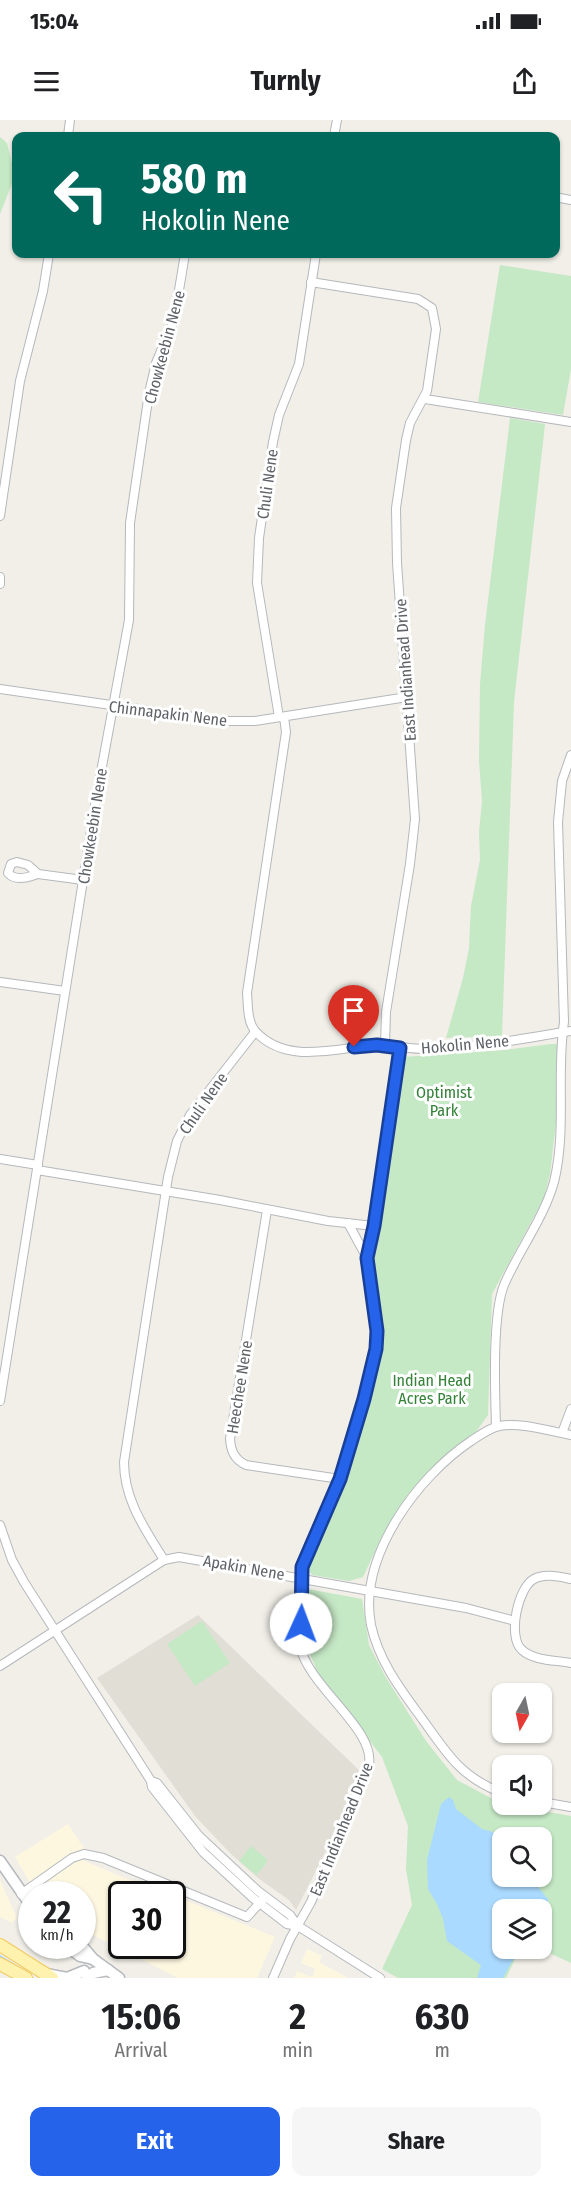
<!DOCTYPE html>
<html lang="en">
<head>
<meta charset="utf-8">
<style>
  :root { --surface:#fff; --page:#f6f6f6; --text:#202124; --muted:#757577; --accent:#2563eb }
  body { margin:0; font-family:"Fira Sans Condensed",sans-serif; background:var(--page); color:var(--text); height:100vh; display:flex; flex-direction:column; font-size:22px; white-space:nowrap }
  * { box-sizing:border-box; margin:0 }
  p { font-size:20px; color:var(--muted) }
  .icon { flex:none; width:33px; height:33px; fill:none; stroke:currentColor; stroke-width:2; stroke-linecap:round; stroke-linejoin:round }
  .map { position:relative; height:1858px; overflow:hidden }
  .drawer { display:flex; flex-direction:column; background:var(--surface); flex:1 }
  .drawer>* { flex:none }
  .banner { position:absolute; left:12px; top:12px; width:548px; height:126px; border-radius:12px; box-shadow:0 2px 4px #0004; background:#00695c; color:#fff; overflow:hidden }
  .needle { width:39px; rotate:189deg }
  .buttons { position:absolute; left:492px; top:1563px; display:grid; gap:12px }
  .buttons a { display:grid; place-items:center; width:60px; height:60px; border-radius:12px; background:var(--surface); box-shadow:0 2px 4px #0004; font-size:30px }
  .speed { position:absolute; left:18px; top:1761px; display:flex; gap:12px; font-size:30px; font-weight:700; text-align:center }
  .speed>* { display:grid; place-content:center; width:78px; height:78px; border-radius:50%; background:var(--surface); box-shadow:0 2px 4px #0004; line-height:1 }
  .speed small { font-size:15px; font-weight:400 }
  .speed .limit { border:3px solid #111; border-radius:9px; background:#fff; color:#111 }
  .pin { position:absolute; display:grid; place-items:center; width:51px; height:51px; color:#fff; margin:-62px -26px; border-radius:50% 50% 50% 0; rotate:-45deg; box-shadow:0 0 6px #0007 }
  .pin .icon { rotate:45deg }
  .me { position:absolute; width:66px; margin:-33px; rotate:2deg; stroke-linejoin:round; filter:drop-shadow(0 0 4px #0008) }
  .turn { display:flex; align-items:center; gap:21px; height:126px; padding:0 30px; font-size:27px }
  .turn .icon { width:78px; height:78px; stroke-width:2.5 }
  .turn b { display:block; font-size:42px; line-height:51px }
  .eta { display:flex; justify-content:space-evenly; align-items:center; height:102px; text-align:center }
  .eta b { font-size:36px; font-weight:700; line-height:42px }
  .primary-button { display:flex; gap:12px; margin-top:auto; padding:12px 30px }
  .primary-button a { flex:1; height:69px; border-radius:12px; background:var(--accent); color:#fff; font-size:24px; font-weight:700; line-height:69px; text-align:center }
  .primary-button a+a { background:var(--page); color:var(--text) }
  .status { display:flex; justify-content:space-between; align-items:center; height:42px; padding:0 30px; background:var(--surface); direction:ltr }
  .status svg { height:16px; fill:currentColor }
  header { display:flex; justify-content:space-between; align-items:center; height:78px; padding:0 30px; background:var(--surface); font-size:27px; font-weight:700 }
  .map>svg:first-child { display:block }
  .commercial { fill:#fef7e0 }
  .education { fill:#e1ded6 }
  .green { fill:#c5e8c5; fill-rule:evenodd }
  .water { fill:#aadaff }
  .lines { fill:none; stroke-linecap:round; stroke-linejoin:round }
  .stream { stroke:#aadaff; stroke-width:2 }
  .street-casing { stroke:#b5b8bc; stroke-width:10 }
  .secondary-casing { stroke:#b6babf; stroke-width:13 }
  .primary-casing { stroke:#f2c960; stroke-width:14 }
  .street { stroke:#fff; stroke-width:8 }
  .secondary { stroke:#fff; stroke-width:10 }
  .primary { stroke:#fff2af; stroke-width:12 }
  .route-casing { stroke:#184099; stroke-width:15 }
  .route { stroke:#2563eb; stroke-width:10 }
  .labels { text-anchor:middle; stroke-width:6; stroke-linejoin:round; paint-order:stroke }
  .street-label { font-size:16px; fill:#5f6368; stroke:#fff }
  .park-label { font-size:16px; fill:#348238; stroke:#fff }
</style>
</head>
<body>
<div class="status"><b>15:04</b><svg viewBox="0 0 49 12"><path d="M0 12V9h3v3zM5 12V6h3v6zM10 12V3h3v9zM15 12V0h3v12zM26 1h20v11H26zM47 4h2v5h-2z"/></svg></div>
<header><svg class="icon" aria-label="menu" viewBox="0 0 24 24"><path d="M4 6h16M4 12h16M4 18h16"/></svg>Turnly<svg class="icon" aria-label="share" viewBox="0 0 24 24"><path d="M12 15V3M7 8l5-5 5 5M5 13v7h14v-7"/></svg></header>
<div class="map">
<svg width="571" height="1858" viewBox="0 0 571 1858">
  <rect width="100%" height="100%" fill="#f1efe8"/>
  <g class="commercial">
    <polygon points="68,1704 85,1730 31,1764 15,1737"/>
    <polygon points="80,1739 122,1757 171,1774 122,1774 122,1826 172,1826 173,1775 275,1817 257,1858 178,1858 83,1810 82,1774 33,1774 31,1772"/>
    <polygon points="0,1760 17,1798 12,1803 0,1797"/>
    <polygon points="307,1829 322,1836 319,1842 348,1858 294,1858 297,1851 312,1857 315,1849 301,1843"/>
  </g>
  <polygon class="education" points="198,1495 361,1652 323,1737 296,1790 289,1780 258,1758 231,1734 195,1696 97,1558"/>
  <g class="green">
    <polygon points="0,17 7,23 15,56 0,94"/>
    <polygon points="500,145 571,156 571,249 563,295 478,282"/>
    <polygon points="510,298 545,304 514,582 502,916 446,918 463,858 469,828 471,786 480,740 479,712 482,681 479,641 480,564 485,505"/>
    <polygon points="551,924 558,924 558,985 550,1054 544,1078 492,1174 488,1295 476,1312 439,1342 408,1374 383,1414 363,1457 349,1461 312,1455 307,1448 315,1425 345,1356 368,1291 375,1262 380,1230 380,1213 371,1142 403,937 505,930"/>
    <path d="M308,1469L362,1479L369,1525L385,1556L426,1621L457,1660L502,1684L571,1696V1843L541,1829L542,1790H502V1828L520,1829L506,1858H398L382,1849L412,1785L406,1749L408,1706L382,1637L317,1551L309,1532L306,1498ZM502,1718H542V1756H502Z"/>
    <polygon points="202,1501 230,1543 195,1566 167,1524"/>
    <polygon points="251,1726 267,1739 266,1744 256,1755 239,1741"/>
  </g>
  <polygon class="water" points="449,1677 453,1680 456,1689 482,1709 511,1717 502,1718 502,1756 534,1757 537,1766 548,1779 547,1794 542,1806 542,1790 502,1790 502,1828 519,1829 503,1858 477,1858 481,1845 447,1821 443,1799 437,1784 428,1769 427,1740 441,1684"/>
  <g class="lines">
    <polyline class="stream" points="0,1836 19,1848"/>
    <g class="street-casing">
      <g id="street">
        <polyline points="68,16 70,0"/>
        <polyline points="334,16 337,0"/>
        <polyline points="555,77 571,80"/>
        <polyline points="311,162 418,179 432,188 436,209 427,271 410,303 406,320 396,388 397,443 415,699 410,744 386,892 385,925"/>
        <polyline points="425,279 571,302"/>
        <polyline points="0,396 20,261 43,171 49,134"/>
        <polyline points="0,457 0,464"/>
        <polyline points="0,569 222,601 255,601 407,577"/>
        <polyline points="279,597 257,463 259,418 273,322 279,295 299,244 316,134"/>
        <path d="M284,597L286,612L247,873C248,884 247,903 256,912C287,945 336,928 375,925C393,924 411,930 430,929C477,928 525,918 571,911"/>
        <path d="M17,742L28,745L38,754C28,757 16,762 8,753L11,744Z"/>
        <polyline points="38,754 83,760"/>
        <polyline points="0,862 65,871"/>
        <polyline points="0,1039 38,1045"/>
        <polyline points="37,1050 220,1080 328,1101 374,1106"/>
        <path d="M267,1090L230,1319C231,1331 234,1339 246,1345L340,1359"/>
        <polyline points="348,1103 367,1138"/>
        <polyline points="0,1281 96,679 129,500 130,403 149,273 156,243 174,200 185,134"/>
        <path d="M496,1306C495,1272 492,1195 504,1165C519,1130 544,1098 554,1062C567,1009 556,955 564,902L558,702L562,661L571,635"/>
        <polyline points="562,1313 571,1289"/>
        <polyline points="0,1405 12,1440 24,1462 151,1661 152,1667 203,1732 253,1778 287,1804 298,1806 380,1858"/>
        <path d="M164,1440C145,1409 124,1380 124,1342L168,1057L177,1021L190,995L255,912"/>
        <path d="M571,1459C560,1457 545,1453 534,1459C518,1467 507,1517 522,1530C534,1541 556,1540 571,1543"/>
        <polyline points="0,1546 164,1440 179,1437 466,1488 515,1501"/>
        <polyline points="151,1661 157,1663 199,1716 258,1771 290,1795 298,1806"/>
        <path d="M502,1673C461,1657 448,1635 423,1600C402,1571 379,1542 371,1505C358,1437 417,1357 471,1321C479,1316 489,1308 499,1306C522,1302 548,1311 571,1315"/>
        <polyline points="542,1682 571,1687"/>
        <polyline points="21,1774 72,1738 84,1734 103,1738 247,1797 265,1777"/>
        <path d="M273,1858L290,1819L311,1782L369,1644C375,1609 308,1566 300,1526L302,1447L340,1359L360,1294L376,1229L377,1211L367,1138L374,1106L400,928"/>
      </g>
    </g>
    <g class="secondary-casing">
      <g id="secondary">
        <polyline points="0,1741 32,1787"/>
        <polyline points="67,1826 80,1836 93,1839"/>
        <polyline points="82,1826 93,1839 119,1858"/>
        <polyline points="46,1854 67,1858 84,1851"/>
        <polyline points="87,1858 93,1853 108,1850"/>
      </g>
    </g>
    <g class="primary-casing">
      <g id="primary">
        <polyline points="0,1825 52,1858"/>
        <polyline points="0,1844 26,1858"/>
      </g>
    </g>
    <use href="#street" class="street"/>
    <use href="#secondary" class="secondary"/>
    <use href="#primary" class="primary"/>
  </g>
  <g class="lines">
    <g class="route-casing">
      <polyline id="route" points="301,1504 302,1447 340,1359 364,1279 376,1229 377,1211 367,1138 374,1106 400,928 377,925 354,927"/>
    </g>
    <use href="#route" class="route"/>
  </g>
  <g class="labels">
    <g class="street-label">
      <text transform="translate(164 227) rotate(-75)" y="6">Chowkeebin Nene</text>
      <text transform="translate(267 364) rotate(-82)" y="6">Chuli Nene</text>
      <text transform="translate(405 550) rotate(-94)" y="6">East Indianhead Drive</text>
      <text transform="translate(168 593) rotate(7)" y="6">Chinnapakin Nene</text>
      <text transform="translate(92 706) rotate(-81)" y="6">Chowkeebin Nene</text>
      <text transform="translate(465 924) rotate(-5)" y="6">Hokolin Nene</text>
      <text transform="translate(203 983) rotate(-55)" y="6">Chuli Nene</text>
      <text transform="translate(239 1267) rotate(-81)" y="6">Heechee Nene</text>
      <text transform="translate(244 1447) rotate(10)" y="6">Apakin Nene</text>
      <text transform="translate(341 1709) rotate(-68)" y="6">East Indianhead Drive</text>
    </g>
    <g class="park-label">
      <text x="444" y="978">Optimist<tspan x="444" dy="18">Park</tspan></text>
      <text x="432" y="1266">Indian Head<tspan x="432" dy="18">Acres Park</tspan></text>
    </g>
  </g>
</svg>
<div class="buttons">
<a><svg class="needle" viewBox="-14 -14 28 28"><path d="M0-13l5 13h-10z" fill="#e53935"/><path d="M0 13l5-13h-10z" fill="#757577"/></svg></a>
<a><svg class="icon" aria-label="sound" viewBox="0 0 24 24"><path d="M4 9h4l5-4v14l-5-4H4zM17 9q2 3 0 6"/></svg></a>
<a><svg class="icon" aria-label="search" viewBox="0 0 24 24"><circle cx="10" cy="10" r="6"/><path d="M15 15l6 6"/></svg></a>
<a><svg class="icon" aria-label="layers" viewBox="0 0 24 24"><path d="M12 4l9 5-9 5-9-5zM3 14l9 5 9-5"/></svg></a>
</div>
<div class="speed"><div>22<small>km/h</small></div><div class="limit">30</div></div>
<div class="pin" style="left:354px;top:927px;background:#d93025"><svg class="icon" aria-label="arrive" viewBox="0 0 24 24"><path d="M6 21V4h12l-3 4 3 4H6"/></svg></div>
<svg class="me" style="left:301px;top:1504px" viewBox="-20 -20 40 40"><circle r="19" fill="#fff"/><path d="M0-13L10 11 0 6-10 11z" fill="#2563eb"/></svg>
<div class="banner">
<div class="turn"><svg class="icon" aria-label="left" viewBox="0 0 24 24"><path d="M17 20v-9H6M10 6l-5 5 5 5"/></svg><div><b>580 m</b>Hokolin Nene</div></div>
</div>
</div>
<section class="drawer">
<div class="eta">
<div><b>15:06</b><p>Arrival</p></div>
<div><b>2</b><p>min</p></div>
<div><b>630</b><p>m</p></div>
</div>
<div class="primary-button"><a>Exit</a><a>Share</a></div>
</section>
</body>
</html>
